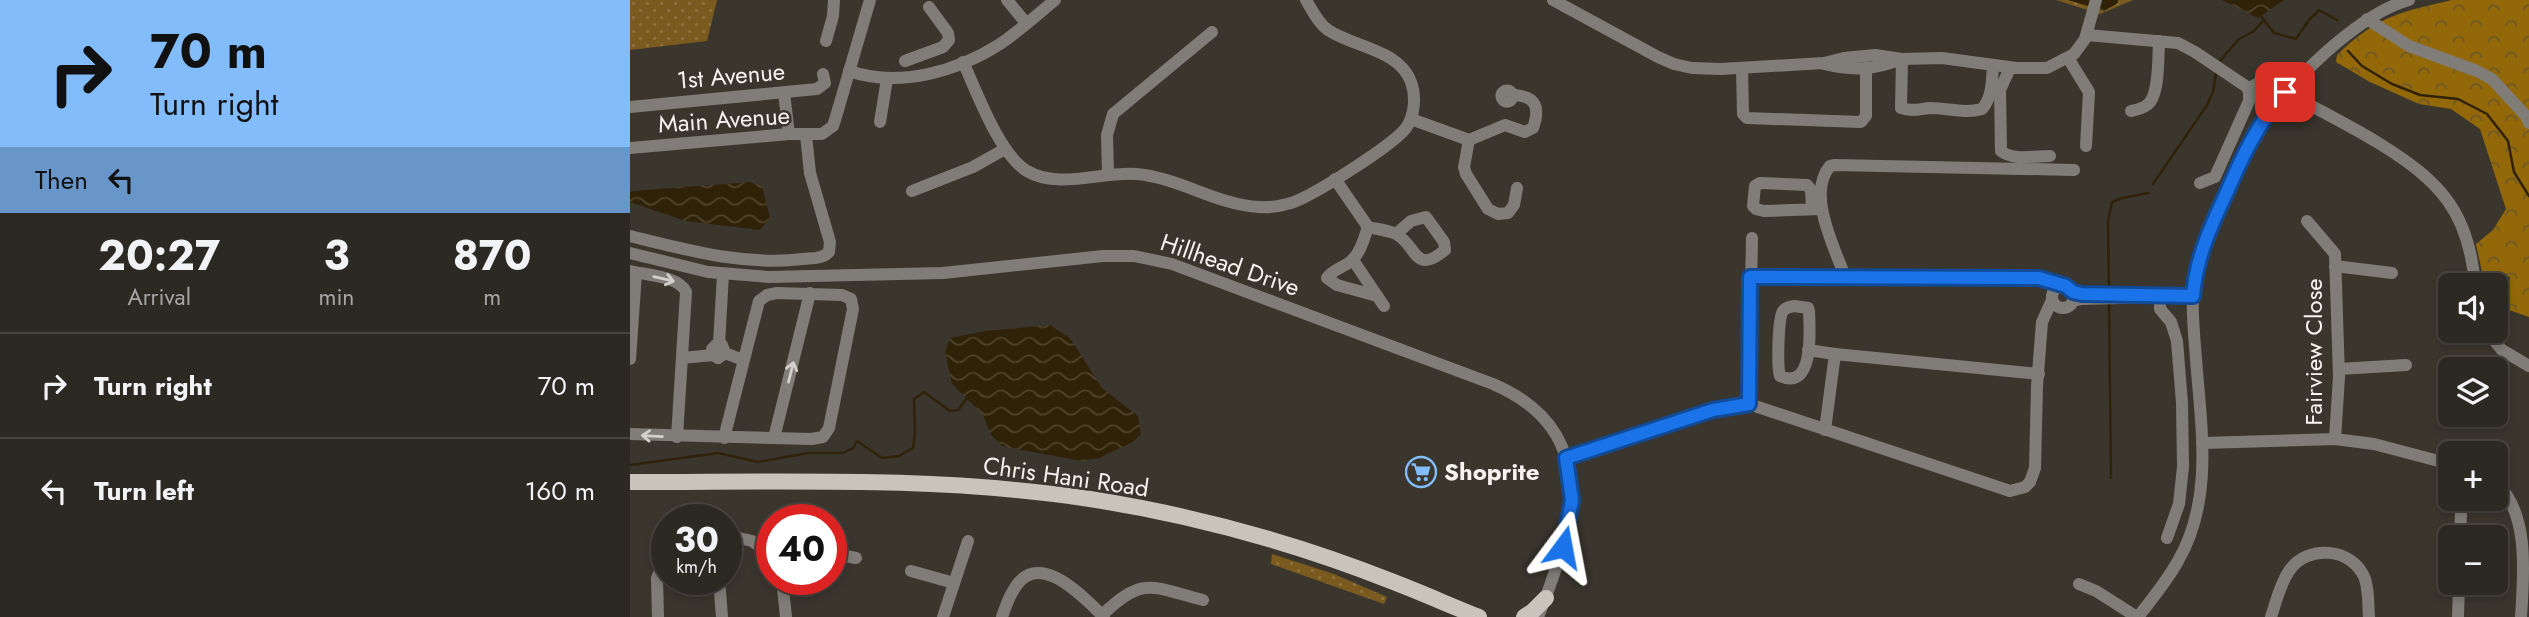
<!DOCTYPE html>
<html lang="en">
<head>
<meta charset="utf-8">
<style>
  :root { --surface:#2c2822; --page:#34302a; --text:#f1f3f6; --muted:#a6a6a5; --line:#484440 }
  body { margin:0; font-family:Jost,sans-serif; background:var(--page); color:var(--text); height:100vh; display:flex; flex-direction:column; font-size:26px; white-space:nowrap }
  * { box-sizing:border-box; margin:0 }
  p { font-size:23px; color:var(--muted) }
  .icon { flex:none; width:38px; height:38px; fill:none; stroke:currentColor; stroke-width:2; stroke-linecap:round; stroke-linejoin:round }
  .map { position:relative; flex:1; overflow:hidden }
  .details { display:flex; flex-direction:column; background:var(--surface); width:630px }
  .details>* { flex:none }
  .hud { background:#82bcfa; color:#111; overflow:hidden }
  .fabs { position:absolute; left:1808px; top:273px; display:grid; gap:14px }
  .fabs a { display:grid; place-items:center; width:70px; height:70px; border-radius:10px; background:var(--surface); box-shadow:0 4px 10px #0003,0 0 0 2px var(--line); font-size:35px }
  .speed { position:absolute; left:21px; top:504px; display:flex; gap:14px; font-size:35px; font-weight:700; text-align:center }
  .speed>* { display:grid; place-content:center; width:91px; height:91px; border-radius:50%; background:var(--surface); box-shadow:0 4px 10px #0003,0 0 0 2px var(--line); line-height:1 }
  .speed small { font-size:18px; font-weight:400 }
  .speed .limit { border:10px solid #d22; background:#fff; color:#111 }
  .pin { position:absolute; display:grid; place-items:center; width:60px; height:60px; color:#fff; margin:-30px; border-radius:14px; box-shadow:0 4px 10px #0006 }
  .me { position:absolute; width:77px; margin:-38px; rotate:13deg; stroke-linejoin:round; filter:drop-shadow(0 0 5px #0008) }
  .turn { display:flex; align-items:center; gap:24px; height:147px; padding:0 35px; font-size:32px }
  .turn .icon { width:91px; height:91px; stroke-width:2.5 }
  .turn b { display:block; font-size:49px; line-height:60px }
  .then { display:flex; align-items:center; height:66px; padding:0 35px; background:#0003; gap:14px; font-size:26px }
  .eta { display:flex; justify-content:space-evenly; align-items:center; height:119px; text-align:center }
  .eta b { font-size:42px; font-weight:700; line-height:49px }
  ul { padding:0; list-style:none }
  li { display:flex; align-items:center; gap:21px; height:105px; padding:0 35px; border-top:2px solid var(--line) }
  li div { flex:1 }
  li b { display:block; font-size:26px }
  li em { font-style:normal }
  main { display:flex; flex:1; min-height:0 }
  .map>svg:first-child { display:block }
  .grass { fill:url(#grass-dots) }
  .forest { fill:url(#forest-crowns) }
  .water { fill:url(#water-waves) }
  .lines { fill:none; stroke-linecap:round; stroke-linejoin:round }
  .stream { stroke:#302208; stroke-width:2.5 }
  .minor { stroke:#807d79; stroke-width:12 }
  .major { stroke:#c8c3bb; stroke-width:16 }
  .oneway { stroke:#d3d0cb }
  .route-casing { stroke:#114b97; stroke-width:18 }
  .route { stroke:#1a73e8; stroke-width:12 }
  .labels { text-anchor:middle; stroke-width:5; stroke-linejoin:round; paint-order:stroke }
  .street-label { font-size:24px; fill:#f6f3ee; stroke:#3a362e }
  .poi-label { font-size:24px; font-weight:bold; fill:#f6f3ee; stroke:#3a362e; text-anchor:start }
</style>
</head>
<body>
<main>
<section class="details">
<div class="hud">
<div class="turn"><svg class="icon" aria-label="right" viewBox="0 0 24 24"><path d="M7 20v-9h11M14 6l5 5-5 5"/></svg><div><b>70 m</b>Turn right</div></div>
<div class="then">Then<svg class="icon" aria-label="left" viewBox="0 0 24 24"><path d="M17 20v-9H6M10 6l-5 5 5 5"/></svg></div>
</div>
<div class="eta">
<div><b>20:27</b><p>Arrival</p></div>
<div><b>3</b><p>min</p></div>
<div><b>870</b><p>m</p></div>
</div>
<ul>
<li><svg class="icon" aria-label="right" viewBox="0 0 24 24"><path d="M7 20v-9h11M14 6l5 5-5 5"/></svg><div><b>Turn right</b></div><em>70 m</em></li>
<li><svg class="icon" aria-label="left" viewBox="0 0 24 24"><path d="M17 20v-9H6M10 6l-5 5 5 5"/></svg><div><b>Turn left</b></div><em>160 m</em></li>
</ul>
</section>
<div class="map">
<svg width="1899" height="617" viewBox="0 0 1899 617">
  <defs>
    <pattern id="grass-dots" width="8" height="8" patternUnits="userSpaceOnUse" patternTransform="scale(1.75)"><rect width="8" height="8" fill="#7a5a1f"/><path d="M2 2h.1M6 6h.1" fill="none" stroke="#8e7240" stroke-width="1.8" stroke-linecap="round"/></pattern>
    <pattern id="forest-crowns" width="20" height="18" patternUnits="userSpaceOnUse" patternTransform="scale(1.75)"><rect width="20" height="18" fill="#926808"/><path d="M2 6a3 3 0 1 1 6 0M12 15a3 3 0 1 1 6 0" fill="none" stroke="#6e5828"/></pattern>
    <pattern id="water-waves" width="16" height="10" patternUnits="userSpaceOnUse" patternTransform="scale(1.75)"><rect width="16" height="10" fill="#302208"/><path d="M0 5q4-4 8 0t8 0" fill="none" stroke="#4f432c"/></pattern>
  </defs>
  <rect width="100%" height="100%" fill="#3a362e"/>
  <g class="grass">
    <polygon points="0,0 87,0 77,41 0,50"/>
    <polygon points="1426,0 1503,0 1470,14"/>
    <polygon points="642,554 704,574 757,597 754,604 641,564"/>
  </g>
  <path class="forest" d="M1822,0H1899V317L1879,310L1880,277L1852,272L1846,244L1863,230L1876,209L1850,129L1821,109L1789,104L1740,82L1706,62L1707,55C1747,16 1770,12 1822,0Z"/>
  <g class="water">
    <polygon points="1438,0 1488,0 1488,3 1474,11"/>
    <polygon points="1592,0 1654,0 1628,18"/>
    <polygon points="120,182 132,186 140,218 130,230 55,221 0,202 0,192 3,191"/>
    <polygon points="420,325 440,338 472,388 508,416 511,434 503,442 469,458 451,461 372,446 361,435 353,415 322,384 315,352 320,338 355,331"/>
  </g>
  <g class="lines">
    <g class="stream">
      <polyline points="1630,15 1644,33 1666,39 1679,20 1689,10 1707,20"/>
      <polyline points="1718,51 1732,66 1762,84 1790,95 1828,99 1857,114 1878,141 1884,172 1899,196"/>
      <polyline points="1589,62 1609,39 1624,31 1632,22"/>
      <polyline points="1523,184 1577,105 1583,92 1586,73"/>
      <polyline points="1479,290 1478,221 1482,202 1492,198 1518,193"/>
      <polyline points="1479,303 1481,478"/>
      <polyline points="0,465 88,453 128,462 178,453 213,453 223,448 227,441 252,458 269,456 283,448 285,433 284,399 294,392 320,411 328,410 337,398"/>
    </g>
    <g class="minor">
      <polyline points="377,0 396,23"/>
      <polyline points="923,0 1028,57 1044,64 1062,68 1091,69 1194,63 1214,58 1245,55 1272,59 1312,58 1386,68 1417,68 1444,54 1455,39 1466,0"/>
      <polyline points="1737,19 1779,46 1847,71 1862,79 1896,116 1899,123"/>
      <polyline points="1457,35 1548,43 1565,52 1617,87 1619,92 1619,101 1585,177 1570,183"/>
      <polyline points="196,41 203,16 204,0"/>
      <polyline points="1438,58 1459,92 1456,146"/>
      <path d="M1272,59L1271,108C1281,112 1290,109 1300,108C1318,108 1334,114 1352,109C1362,98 1362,81 1363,66"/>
      <polyline points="275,61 313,47 319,40 318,33 299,7"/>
      <path d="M333,62C347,92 369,154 397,171C429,190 472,171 507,174C550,178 587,205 629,207C640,208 651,206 661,203C683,196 763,145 776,128C785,115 786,96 781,82C769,49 723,47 698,30C688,23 682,10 676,0"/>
      <path d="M1194,64C1223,71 1244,70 1272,59"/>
      <polyline points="1112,68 1113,114 1117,118 1231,122 1236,116 1236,69"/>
      <path d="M1380,68L1370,90L1371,151C1383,161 1405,156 1420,156"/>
      <path d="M219,71C269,88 326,72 370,44C389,31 407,15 425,0"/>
      <polyline points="1618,89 1632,81"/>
      <circle cx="877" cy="96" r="5.5"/>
      <path d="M1655,92C1687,109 1719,125 1750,144C1810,181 1839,212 1845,285"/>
      <polyline points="154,93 159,134"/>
      <polyline points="0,107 187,89 195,83 193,74"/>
      <path d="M1501,111C1506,110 1513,108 1517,105C1530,96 1528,56 1529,41"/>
      <polyline points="781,119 839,140"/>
      <polyline points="250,122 257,79"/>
      <polyline points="839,140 834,167 836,174 858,209 868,214 878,213 884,205 887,188"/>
      <path d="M839,140L875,125L895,132L903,128C910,108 907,96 883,95"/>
      <polyline points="0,148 159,134 192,134 203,126 205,120 240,0"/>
      <polyline points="478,174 477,135 483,114 582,32"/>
      <polyline points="705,179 738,227"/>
      <polyline points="282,191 343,167 375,149"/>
      <polyline points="1182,209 1181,190 1177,185 1130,183 1125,186 1123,206 1126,209 1134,211 1191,209"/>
      <polyline points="1677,221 1705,254 1709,377 1705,439"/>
      <path d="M738,227C746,229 758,230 766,234C787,245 784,276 815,250L814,242L796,217L781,221L766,234"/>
      <path d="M738,227C734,239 730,254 720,262C712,268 702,270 697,278L707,285L747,296"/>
      <path d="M0,236C57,250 114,266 173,259C182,258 192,259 199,252L200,242L180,173L176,135"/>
      <polyline points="1122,238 1119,404 1380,491 1395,487 1400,482 1405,468 1407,386 1412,322 1422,300"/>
      <path d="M0,253L78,272L139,277L313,273L473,256H504L542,264L863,384C974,432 943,529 908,617"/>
      <polyline points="723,260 754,306"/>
      <polyline points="1705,266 1762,273"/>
      <path d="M0,271C16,275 49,276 56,292L47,437"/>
      <polyline points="1120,277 1396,278 1409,278 1430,286"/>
      <path d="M1215,277C1205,248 1176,194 1200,166L1205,165L1444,170"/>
      <circle cx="1433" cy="297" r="11"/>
      <polyline points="1530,296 1530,309 1541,322 1547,341 1552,403 1553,467 1549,504 1537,538"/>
      <polyline points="1443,301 1452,299 1563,296"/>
      <path d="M1164,306L1178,308L1179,311C1180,332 1184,391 1150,376C1147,367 1148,318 1153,311C1156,307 1160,307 1164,306Z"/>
      <polyline points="1856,331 1872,350 1899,366"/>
      <polyline points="89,344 93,274"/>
      <polyline points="1178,350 1205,354"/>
      <polyline points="95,353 88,358 83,355 82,349 86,345 92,345 95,353 113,360"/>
      <polyline points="52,358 83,355"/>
      <polyline points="0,359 6,273"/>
      <polyline points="1709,369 1776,365"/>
      <polyline points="1195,430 1205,354 1409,374"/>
      <polyline points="0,434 181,439 193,437 199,428 223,309 221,299 212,295 147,293 137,295 129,301 94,438"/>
      <polyline points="144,438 180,293"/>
      <polyline points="1572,443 1705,439 1744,444 1820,464"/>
      <polyline points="936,458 1083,410 1119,404"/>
      <path d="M1866,482C1899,513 1894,571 1891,617"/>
      <polyline points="96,535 122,541 142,555"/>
      <polyline points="1830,537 1831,514"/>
      <polyline points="201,553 226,558"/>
      <polyline points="281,571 324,583"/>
      <polyline points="89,579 92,617"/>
      <polyline points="152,579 156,617"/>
      <polyline points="1449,584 1466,591 1507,617"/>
      <path d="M472,615C514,575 521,587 573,600"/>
      <polyline points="28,617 27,578 37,555"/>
      <polyline points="313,617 338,541"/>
      <path d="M372,617C375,608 378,599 383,591C407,546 453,597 474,617"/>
      <path d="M1508,617C1522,599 1537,581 1548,561C1584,499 1571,427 1566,359C1564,333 1561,305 1564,279C1568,253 1580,228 1591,205C1603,179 1613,152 1628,128C1655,85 1730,13 1779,0"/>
      <path d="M1641,617C1646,602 1650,584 1659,571C1677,544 1723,547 1735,579C1739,591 1738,605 1739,617"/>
      <polyline points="1828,617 1829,583"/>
    </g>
    <g class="major">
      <path d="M0,482C153,482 308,476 460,499C562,515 665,543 761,581C790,592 819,605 849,617"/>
      <polyline points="894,617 903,611 916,598"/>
    </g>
  </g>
  <defs><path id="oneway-shaft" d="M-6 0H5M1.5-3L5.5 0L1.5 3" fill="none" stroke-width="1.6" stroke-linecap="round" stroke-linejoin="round" transform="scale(1.75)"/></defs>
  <g class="oneway">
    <use href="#oneway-shaft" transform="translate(34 279) rotate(13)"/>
    <use href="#oneway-shaft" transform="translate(161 372) rotate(-76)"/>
    <use href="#oneway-shaft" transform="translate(22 436) rotate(-177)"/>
  </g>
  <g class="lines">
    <g class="route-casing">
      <path id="route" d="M933,547L942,500L936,458L1083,410L1119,404L1120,277L1409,278L1436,286L1443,292L1452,294L1563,296C1566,259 1580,228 1596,194C1612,157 1628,123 1655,92"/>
    </g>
    <use href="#route" class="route"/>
  </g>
  <defs>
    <g id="supermarket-ring" transform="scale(1.575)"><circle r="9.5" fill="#3a362e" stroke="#82bcfa" stroke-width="1.5"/><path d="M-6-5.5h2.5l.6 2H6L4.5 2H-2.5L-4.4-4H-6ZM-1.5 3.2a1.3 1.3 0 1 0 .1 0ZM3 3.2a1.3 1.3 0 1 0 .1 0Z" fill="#82bcfa"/></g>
  </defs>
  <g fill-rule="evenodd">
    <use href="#supermarket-ring" x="791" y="472"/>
  </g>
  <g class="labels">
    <g class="street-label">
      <text transform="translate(101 76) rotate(-5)" y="8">1st Avenue</text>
      <text transform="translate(94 120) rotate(-4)" y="8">Main Avenue</text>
      <text transform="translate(600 265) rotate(19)" y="8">Hillhead Drive</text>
      <text transform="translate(1684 352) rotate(-90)" y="8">Fairview Close</text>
      <text transform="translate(436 477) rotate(8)" y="8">Chris Hani Road</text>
    </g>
    <g class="poi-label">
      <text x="814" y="480">Shoprite</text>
    </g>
  </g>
</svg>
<div class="fabs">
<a><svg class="icon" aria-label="sound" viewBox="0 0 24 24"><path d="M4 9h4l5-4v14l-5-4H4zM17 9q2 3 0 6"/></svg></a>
<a><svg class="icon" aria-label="layers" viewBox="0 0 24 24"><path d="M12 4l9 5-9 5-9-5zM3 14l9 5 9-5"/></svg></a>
<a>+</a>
<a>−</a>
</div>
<div class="speed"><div>30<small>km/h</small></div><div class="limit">40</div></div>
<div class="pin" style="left:1655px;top:92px;background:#d93025"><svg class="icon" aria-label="arrive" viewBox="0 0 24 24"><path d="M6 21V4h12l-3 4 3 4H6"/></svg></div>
<svg class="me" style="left:933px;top:547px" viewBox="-20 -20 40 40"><path d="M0-17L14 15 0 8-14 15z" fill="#1a73e8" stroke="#fff" stroke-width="4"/></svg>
</div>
</main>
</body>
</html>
